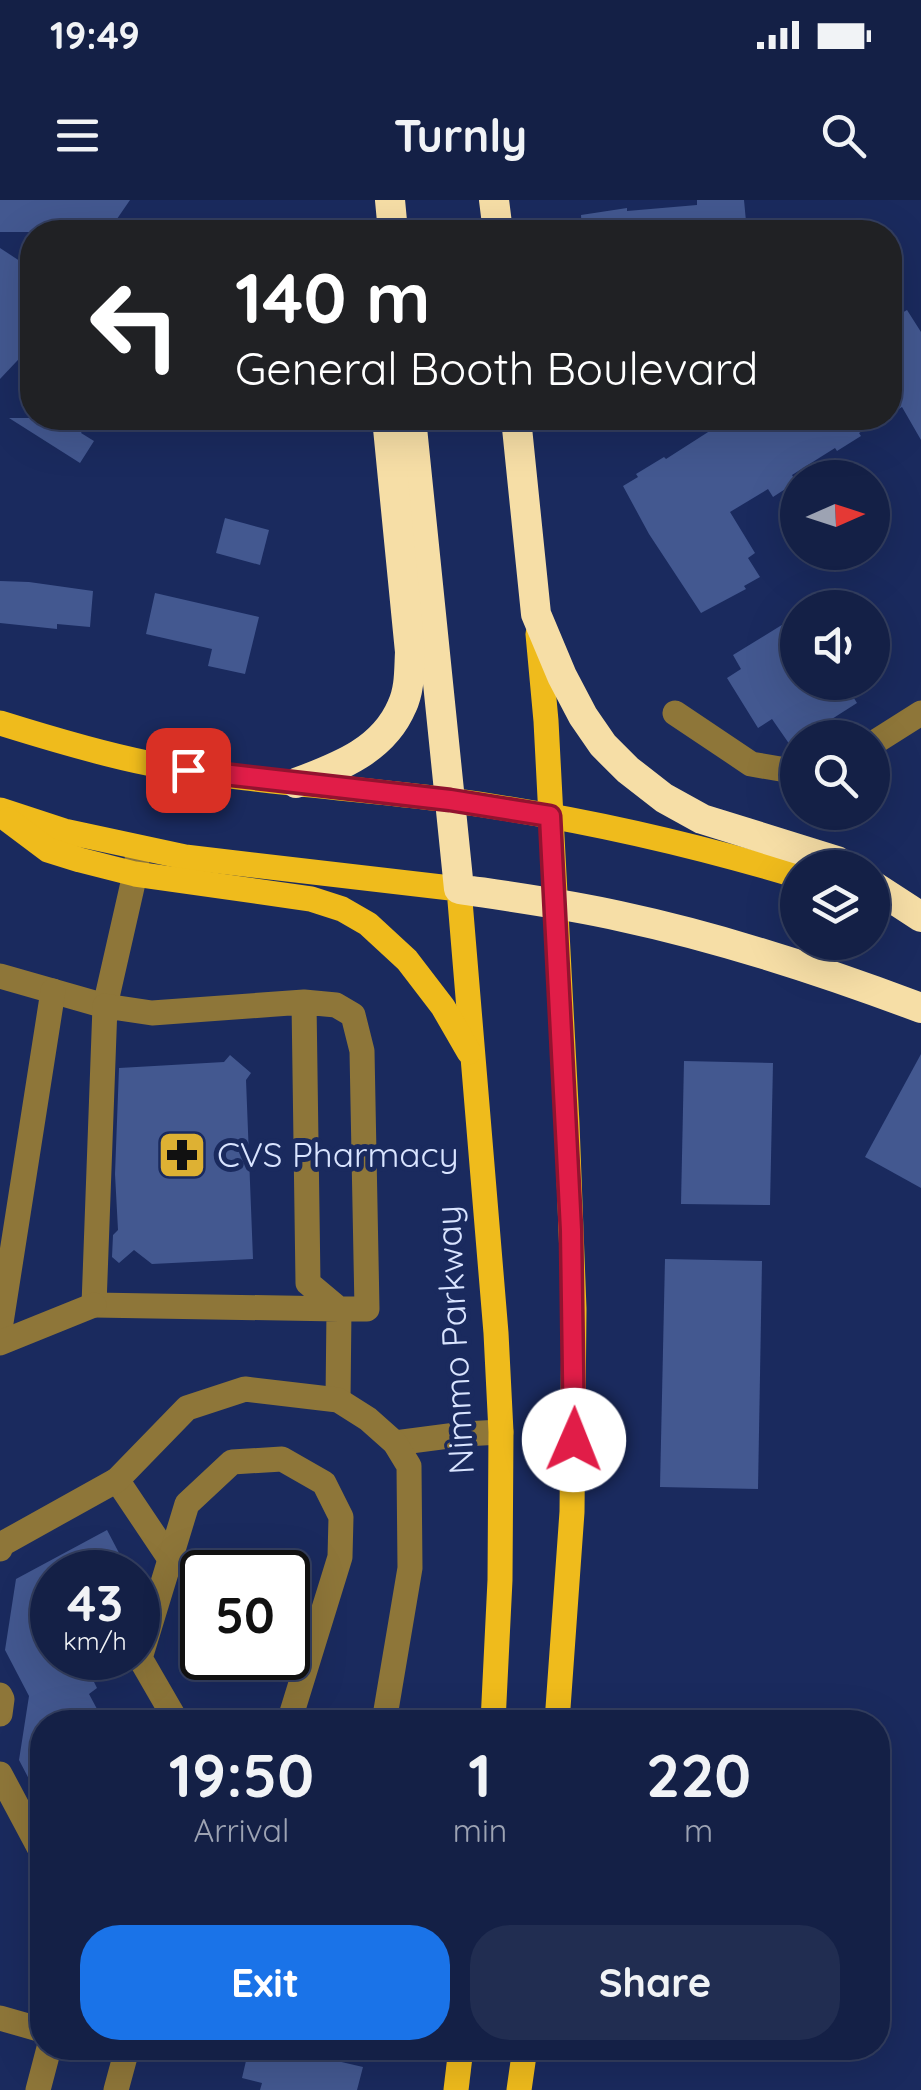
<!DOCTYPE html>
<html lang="en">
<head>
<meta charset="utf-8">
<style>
  :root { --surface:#142046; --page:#212d51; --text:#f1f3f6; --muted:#9da3b3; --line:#333e5f; --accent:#1a73e8 }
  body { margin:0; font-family:Quicksand,sans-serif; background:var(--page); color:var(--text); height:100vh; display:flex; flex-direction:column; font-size:38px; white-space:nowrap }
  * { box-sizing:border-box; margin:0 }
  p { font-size:32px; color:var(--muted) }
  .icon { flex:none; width:55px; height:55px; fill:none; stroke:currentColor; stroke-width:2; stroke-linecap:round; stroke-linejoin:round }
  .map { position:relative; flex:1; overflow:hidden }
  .sheet { position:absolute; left:30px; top:1510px; width:860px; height:350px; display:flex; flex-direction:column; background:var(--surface); border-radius:40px; box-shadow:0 10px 40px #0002,0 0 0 2px var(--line) }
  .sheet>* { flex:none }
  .guide { position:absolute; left:20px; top:20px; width:882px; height:210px; border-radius:40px; box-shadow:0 10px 40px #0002,0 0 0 2px var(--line); background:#202124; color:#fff; overflow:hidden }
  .needle { width:65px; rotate:87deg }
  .controls { position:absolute; left:780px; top:260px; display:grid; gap:20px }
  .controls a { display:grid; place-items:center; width:110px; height:110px; border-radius:50%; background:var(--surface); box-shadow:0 10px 40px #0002,0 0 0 2px var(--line); font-size:50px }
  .speed { position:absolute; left:30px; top:1350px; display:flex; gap:20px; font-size:50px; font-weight:700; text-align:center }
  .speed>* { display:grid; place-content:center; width:130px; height:130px; border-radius:50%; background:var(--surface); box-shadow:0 10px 40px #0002,0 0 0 2px var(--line); line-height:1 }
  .speed small { font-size:25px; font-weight:400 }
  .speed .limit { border:5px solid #111; border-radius:15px; background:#fff; color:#111 }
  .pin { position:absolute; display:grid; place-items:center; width:85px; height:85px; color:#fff; margin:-42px; border-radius:20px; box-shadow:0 5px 15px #0006 }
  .me { position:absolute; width:110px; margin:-55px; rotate:1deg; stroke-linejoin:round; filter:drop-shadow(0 0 8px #0008) }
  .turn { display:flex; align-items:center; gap:35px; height:210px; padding:0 50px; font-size:45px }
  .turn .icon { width:130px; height:130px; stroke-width:2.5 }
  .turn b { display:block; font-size:70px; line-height:85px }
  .eta { display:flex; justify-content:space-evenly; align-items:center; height:170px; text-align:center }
  .eta b { font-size:60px; font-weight:800; line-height:70px }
  .cta { display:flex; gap:20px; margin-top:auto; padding:20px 50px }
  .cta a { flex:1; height:115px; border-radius:40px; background:var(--accent); color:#fff; font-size:40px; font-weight:800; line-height:115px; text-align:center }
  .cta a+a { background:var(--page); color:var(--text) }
  .status { display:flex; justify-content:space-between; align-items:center; height:70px; padding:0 50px; background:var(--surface); direction:ltr }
  .status svg { height:28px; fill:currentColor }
  header { display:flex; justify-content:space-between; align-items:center; height:130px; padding:0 50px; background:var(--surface); font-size:45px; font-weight:800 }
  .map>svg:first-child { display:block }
  .building { fill:#435890 }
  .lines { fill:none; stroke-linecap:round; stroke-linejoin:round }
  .minor { stroke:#8e7639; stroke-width:25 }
  .major { stroke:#efbb1c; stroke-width:25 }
  .highway { stroke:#f6dea6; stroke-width:30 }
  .route-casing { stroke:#92132f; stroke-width:25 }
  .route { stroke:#e11d48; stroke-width:18 }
  .labels { text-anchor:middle; stroke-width:10; stroke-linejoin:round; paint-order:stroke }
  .poi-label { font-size:35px; fill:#d9e4ff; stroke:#1a2a5e; text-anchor:start }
  .street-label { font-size:35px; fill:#d9e4ff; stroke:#1a2a5e }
</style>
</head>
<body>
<div class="status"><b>19:49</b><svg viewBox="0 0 49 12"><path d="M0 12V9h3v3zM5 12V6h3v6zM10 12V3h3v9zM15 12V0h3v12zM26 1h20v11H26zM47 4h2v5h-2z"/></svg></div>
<header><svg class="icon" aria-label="menu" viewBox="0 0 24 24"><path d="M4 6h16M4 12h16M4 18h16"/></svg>Turnly<svg class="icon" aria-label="search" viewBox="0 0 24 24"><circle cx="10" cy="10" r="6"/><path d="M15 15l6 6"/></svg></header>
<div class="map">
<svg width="921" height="1890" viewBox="0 0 921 1890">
  <rect width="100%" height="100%" fill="#1a2a5e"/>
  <g class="building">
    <polygon points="0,0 130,0 108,32 0,32"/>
    <polygon points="697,0 744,0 747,32 582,32 581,15 627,8 627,11 697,5"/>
    <polygon points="0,48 32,69 32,145 0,179"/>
    <polygon points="907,110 921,132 921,240 902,207 890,214 890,120"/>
    <polygon points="9,218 90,218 81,233 94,241 80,263"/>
    <polygon points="730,218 884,218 859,233 861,236 837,251 835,248 792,275 796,282 773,297 768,289 730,312 755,353 748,358 760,377 744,386 746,389 701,413 649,334 623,286 638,277 636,274 664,257 666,259"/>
    <polygon points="225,318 269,330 260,365 216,353"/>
    <polygon points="0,381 29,382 93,391 90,427 57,424 57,429 0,423"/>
    <polygon points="155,393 259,417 245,474 208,466 212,449 146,434"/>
    <polygon points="798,415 798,482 844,482 857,503 802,538 798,538 798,540 790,545 772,519 758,528 727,478 741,469 733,455"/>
    <polygon points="921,854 921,988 865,957"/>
    <polygon points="230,855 251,873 246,880 253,1059 152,1064 134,1050 119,1063 112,1057 113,1035 118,1030 115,974 119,868 224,862"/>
    <polygon points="684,861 773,863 770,1005 681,1004"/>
    <polygon points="665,1059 762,1061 758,1289 660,1287"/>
    <polygon points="107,1330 129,1372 52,1372 52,1458 82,1458 97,1488 89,1494 104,1522 42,1522 42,1604 19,1560 29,1496 5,1450 16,1379"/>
    <polygon points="249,1848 281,1848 363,1867 357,1890 260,1890 262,1883 242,1878"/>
  </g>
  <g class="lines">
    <g class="minor">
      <polyline points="675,513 751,564 798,572"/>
      <polyline points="872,544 921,513"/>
      <polyline points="0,776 105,806 135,674 138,653"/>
      <polyline points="304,802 308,1083 339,1109 367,1109 362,851 353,815 336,805 304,802 152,813 105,806 94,1105 339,1109 338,1200"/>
      <polyline points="0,1129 53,791"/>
      <polyline points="0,1143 94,1105"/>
      <polyline points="395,1243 464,1234 501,1232"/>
      <polyline points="117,1280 170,1359"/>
      <polyline points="0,1349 2,1344 117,1280 187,1208 245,1189 338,1200 368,1219 395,1243 409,1266 410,1368 384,1522"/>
      <polyline points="0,1495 2,1499 0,1514"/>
      <polyline points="177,1522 140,1458 187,1304 232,1262 282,1259 324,1283 341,1317 340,1357 289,1522"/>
      <polyline points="0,1574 42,1653"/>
      <polyline points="0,1818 42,1830"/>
      <polyline points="107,1848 126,1853 116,1890"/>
      <polyline points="38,1890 49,1848"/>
    </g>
    <g class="major">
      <polyline points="538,434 546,521 567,924 574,1109 572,1312 557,1522"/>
      <path d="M0,523C48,538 97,553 147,563C246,582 348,587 449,600C569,616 682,641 798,676"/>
      <polyline points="0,610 64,631 185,657 459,689 496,1133 501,1232 500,1380 493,1522"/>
      <polyline points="8,620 48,650 80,660 135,674 311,699 342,709 368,724 407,760 443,807 469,852"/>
      <polyline points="456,1890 461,1848"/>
      <polyline points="519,1890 525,1848"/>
    </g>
    <g class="highway">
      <polyline points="390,0 393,32"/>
      <polyline points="494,0 498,32"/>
      <path d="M411,218L459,689C513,697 566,704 619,716C722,738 823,771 921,808"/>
      <polyline points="516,218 536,414 562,476 583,516 603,545 628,570 664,598 702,619 837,661 847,668"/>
      <path d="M296,583C338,567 383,551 402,506C410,489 409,470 410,452L387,218"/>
      <polyline points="872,685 921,717"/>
    </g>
  </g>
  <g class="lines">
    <g class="route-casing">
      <polyline id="route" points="188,570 450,600 550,616 571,1030 574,1240"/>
    </g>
    <use href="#route" class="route"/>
  </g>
  <defs>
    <g id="pharmacy-square" transform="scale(2.5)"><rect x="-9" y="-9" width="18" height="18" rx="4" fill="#deb133" stroke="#1a2a5e"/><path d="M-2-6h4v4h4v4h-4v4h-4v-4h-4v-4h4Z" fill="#111"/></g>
  </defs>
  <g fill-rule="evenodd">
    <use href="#pharmacy-square" x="182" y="955"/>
  </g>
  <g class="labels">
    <g class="poi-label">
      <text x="217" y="967">CVS Pharmacy</text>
    </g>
    <g class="street-label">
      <text transform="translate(455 1140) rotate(-93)" y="12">Nimmo Parkway</text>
    </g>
  </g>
</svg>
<div class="controls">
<a><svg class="needle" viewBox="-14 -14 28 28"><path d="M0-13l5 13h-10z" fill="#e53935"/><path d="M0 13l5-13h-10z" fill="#9da3b3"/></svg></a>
<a><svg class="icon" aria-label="sound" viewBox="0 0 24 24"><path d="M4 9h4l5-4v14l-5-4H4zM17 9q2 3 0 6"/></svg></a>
<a><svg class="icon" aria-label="search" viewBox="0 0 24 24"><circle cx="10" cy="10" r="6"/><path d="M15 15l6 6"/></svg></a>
<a><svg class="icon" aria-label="layers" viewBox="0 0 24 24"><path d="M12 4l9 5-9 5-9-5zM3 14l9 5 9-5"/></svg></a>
</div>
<div class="speed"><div>43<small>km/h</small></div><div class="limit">50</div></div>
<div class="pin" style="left:188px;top:570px;background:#d93025"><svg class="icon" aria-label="arrive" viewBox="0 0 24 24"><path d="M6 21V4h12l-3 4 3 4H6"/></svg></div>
<svg class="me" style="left:574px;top:1240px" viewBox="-20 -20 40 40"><circle r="19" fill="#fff"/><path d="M0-13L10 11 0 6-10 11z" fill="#e11d48"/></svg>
<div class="guide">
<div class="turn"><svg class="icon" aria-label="left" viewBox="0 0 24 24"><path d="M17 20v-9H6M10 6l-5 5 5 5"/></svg><div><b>140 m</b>General Booth Boulevard</div></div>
</div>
<section class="sheet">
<div class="eta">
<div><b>19:50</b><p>Arrival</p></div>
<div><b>1</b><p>min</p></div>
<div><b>220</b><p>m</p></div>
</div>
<div class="cta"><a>Exit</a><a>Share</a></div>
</section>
</div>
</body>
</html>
